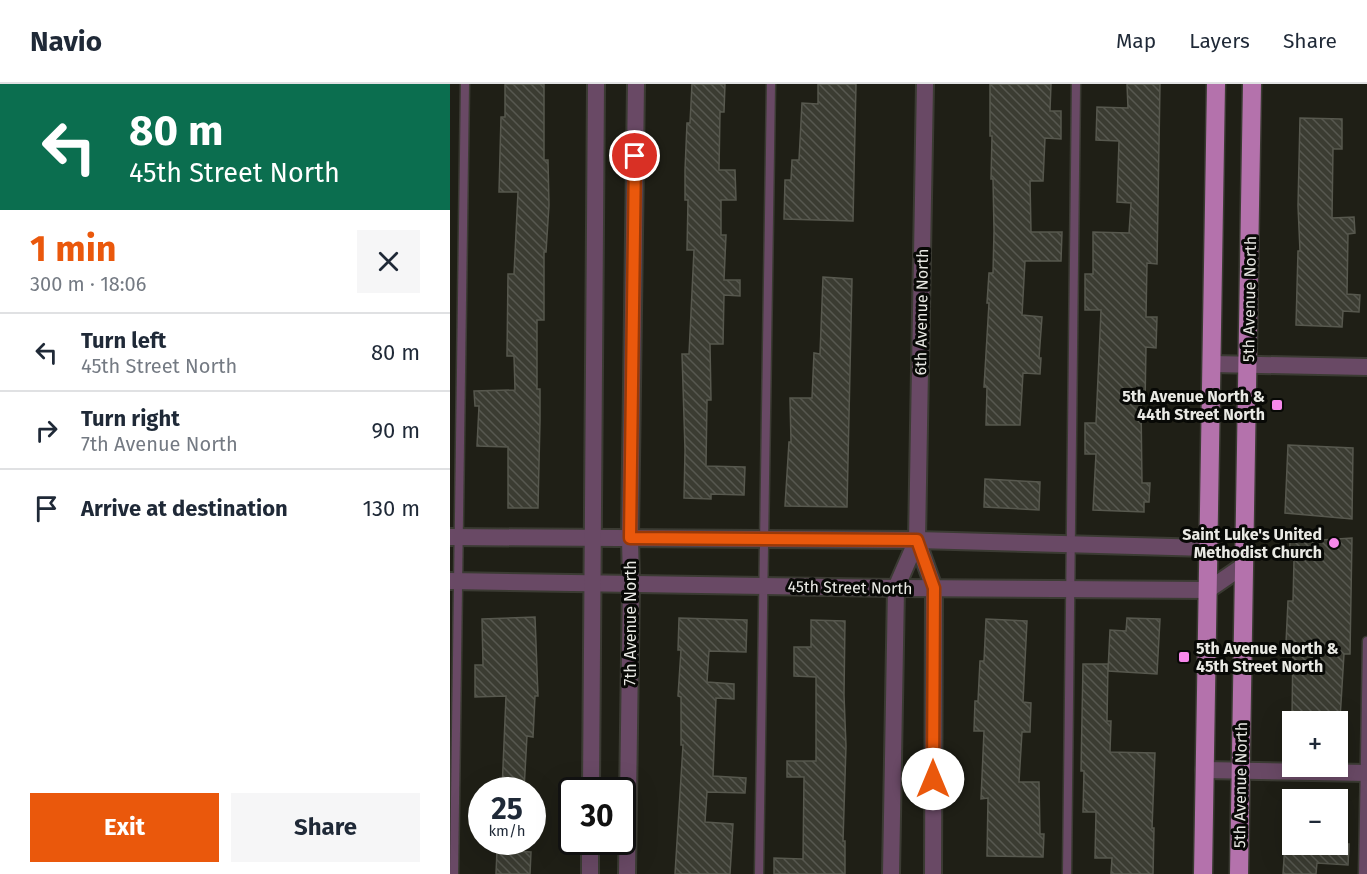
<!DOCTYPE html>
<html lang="en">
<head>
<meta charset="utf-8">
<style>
  :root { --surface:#fff; --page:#f6f6f7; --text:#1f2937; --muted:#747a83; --line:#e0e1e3; --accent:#ea580c }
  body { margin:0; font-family:"Fira Sans",sans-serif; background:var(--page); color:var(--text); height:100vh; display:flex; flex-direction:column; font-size:22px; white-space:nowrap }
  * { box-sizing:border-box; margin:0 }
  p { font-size:20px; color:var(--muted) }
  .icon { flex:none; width:33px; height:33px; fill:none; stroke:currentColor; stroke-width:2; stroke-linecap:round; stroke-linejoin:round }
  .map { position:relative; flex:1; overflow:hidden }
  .drawer { display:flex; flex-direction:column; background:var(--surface); width:450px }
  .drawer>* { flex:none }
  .top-card { background:#0b6e4f; color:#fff; overflow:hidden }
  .controls { position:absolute; left:832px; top:627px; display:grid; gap:12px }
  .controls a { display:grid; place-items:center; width:66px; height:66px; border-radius:0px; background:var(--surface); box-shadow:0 6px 24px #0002; font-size:30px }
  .speed { position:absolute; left:18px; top:693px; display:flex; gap:12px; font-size:30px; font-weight:700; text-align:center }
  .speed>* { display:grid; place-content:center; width:78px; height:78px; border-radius:50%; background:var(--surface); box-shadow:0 6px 24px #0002; line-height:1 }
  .speed small { font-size:15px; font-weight:400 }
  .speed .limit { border:3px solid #111; border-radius:9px; background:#fff; color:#111 }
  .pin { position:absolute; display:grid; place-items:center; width:51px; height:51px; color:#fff; margin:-26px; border:3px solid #fff; border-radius:50%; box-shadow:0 2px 6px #0007 }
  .me { position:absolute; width:66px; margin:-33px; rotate:0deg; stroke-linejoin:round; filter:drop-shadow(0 0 4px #0008) }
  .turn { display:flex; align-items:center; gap:21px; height:126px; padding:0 30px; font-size:27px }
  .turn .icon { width:78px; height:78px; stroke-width:2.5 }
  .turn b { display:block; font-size:42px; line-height:51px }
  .round { display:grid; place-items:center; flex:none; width:63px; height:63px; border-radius:0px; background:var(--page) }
  .summary { display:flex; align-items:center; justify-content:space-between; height:102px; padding:0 30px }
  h1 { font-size:36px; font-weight:700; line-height:45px; color:var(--accent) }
  .button { display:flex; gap:12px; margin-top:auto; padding:12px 30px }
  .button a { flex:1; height:69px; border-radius:0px; background:var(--accent); color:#fff; font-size:24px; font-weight:700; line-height:69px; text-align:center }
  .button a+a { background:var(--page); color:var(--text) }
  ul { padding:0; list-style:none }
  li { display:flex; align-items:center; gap:18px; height:78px; padding:0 30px; border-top:2px solid var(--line) }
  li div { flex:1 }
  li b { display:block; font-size:22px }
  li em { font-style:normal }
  header { display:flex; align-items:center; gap:36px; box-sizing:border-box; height:84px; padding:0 30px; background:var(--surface); border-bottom:2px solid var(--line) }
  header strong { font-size:28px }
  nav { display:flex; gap:33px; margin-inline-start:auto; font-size:21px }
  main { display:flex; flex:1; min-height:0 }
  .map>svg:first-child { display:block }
  .building { fill:url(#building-back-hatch); stroke:#57584e; stroke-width:1.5 }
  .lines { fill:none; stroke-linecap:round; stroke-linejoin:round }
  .lane-casing { stroke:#3b3b33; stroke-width:11 }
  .street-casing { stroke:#3b3b33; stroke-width:20 }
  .primary-casing { stroke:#3b3b33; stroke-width:21 }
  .lane { stroke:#694965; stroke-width:8 }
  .street { stroke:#694965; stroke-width:16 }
  .primary { stroke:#b472ac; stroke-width:18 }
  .route-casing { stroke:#983908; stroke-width:15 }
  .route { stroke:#ea580c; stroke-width:10 }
  .poi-dot { fill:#f788eb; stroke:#080906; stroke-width:2 }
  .labels { text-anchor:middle; stroke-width:6; stroke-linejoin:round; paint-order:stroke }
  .street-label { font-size:16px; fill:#e9e9e4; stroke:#080906 }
  .poi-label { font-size:16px; font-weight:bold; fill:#e9e9e4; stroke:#080906; text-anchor:end }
</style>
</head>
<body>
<header>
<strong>Navio</strong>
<nav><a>Map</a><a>Layers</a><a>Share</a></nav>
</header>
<main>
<section class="drawer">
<div class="top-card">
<div class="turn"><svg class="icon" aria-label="left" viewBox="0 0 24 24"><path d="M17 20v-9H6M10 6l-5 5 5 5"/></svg><div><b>80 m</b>45th Street North</div></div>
</div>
<div class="summary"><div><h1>1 min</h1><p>300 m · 18:06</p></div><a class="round"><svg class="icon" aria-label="close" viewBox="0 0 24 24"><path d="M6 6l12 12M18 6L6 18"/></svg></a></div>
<ul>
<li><svg class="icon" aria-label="left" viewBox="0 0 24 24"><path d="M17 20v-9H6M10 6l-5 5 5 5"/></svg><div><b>Turn left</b><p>45th Street North</p></div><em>80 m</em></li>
<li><svg class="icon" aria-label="right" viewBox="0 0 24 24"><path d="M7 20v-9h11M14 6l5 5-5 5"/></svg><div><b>Turn right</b><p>7th Avenue North</p></div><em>90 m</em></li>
<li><svg class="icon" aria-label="arrive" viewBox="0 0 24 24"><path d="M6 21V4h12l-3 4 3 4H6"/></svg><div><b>Arrive at destination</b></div><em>130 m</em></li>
</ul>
<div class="button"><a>Exit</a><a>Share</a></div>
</section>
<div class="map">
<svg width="917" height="790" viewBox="0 0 917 790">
  <defs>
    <pattern id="building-back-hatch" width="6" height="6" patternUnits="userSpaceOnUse" patternTransform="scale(1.5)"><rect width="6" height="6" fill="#3b3c32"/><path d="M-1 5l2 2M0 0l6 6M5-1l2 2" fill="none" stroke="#575850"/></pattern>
  </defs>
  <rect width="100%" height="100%" fill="#1f1f16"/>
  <g class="building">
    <polygon points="55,0 94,0 94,76 98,76 99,121 96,168 94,168 94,236 87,236 87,305 90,305 90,336 88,424 58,424 58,363 27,362 29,322 25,322 24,307 65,306 64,272 57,272 58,190 64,190 68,108 49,108 51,33 55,33"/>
    <polygon points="242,0 275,0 274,28 270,28 269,86 285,86 286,116 271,116 271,151 276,151 274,196 290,196 290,212 274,211 273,260 260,260 261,316 257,316 256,382 295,383 294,411 261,410 261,415 234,414 235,366 232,270 239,270 244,166 237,166 238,116 235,116 235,86 237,39 240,39"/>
    <polygon points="368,0 406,0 403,137 334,135 335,96 341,96 342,76 349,76 352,19 368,20"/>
    <polygon points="540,0 601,0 600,27 611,27 611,55 595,54 593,97 580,97 581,148 612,148 611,177 575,177 572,231 592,233 589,274 591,274 590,290 573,289 570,341 536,341 537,303 534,303 539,219 537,219 539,189 543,189 544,147 543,95 541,95 542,52 540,52"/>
    <polygon points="677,0 710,0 707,180 697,179 696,233 707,233 706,264 696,263 695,320 691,320 692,399 700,399 699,418 694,418 694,428 643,426 646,370 635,370 635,339 646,339 651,226 635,226 635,190 643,190 643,148 679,149 681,119 667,118 669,57 646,56 647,23 678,24"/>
    <polygon points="850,34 892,35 892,65 883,65 882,134 904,133 905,149 898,150 897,210 910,211 909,228 893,227 892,243 846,241 848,167 850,167 848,122"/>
    <polygon points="373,193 402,195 397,423 335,422 339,358 341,358 340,314 362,314 364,269 370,270"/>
    <polygon points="838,361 903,364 902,435 835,429"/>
    <polygon points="535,395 590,398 589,426 534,423"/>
    <polygon points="902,454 900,570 894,570 890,635 842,633 843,559 836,559 838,517 843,517 844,476 839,476 840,458"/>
    <polygon points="85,533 88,612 85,612 83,653 77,652 74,706 52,706 56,612 25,613 25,581 33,581 32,535"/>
    <polygon points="229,534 297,536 296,568 259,567 257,598 284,600 284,615 266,614 263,692 296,694 295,709 257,708 255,738 283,740 280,790 225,790 233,661 231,661 231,613 228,612 231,566 228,566"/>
    <polygon points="677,534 710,535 707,590 658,587 660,546 676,547"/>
    <polygon points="536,535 577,537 573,618 581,619 580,648 572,648 569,698 589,698 590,750 594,750 593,773 537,772 538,714 531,715 534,647 524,647 525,617 528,617 530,577 534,577"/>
    <polygon points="361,536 395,537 394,611 396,662 393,757 395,757 395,790 324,790 324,774 353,775 354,693 337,693 337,677 366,677 366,593 344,592 344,563 361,563"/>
    <polygon points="633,580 658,580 657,637 661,637 660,668 705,669 702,744 704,744 703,790 661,790 662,774 645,774 646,728 633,728 634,687 631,687"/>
    <polygon points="835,760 899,760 898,781 867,779 866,790 833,790"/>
    <polygon points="47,766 81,768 80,790 46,790"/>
  </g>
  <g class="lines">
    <g class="lane-casing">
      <g id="lane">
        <polyline points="4,790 15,0"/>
        <polyline points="309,790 321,0"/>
        <polyline points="617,790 626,0"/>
        <polyline points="913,790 917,557"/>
      </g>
    </g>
    <g class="street-casing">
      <g id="street">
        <polyline points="475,0 467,456 484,504 483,790"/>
        <polyline points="762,280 917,283"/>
        <polyline points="0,453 467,456 758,464"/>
        <polyline points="0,497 446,504 758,506 793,482"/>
        <polyline points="754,686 917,689"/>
        <polyline points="141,706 146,0"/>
        <polyline points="140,790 140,758"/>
        <polyline points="177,790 181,499 180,454 186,0"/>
        <polyline points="441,790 446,504 467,456"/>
      </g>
    </g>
    <g class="primary-casing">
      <g id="primary">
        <polyline points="753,790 766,0"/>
        <polyline points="789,790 802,0"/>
      </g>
    </g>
    <use href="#lane" class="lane"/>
    <use href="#street" class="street"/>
    <use href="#primary" class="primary"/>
  </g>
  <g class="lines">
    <g class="route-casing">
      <polyline id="route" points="185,72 180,454 467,456 484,504 483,695"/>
    </g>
    <use href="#route" class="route"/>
  </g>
  <g class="poi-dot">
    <rect x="821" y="315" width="12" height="12" rx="3"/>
    <circle cx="884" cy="459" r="6"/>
    <rect x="728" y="567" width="12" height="12" rx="3"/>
  </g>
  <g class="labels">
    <g class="street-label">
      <text transform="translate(799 215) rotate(-89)" y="6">5th Avenue North</text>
      <text transform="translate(471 228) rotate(-89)" y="6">6th Avenue North</text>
      <text transform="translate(400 503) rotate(1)" y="6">45th Street North</text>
      <text transform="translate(180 539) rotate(-90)" y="6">7th Avenue North</text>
      <text transform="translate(790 701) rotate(-89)" y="6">5th Avenue North</text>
    </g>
    <g class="poi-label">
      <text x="815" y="318">5th Avenue North &amp;<tspan x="815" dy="18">44th Street North</tspan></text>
      <text x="872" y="456">Saint Luke's United<tspan x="872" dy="18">Methodist Church</tspan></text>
      <text x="746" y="570" text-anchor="start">5th Avenue North &amp;<tspan x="746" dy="18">45th Street North</tspan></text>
    </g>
  </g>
</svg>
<div class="controls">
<a>+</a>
<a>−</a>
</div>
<div class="speed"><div>25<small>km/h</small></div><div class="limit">30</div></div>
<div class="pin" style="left:185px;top:72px;background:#d93025"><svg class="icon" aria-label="arrive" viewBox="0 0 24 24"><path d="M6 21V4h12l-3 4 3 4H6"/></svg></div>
<svg class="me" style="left:483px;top:695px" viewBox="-20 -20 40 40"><circle r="19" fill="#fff"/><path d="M0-13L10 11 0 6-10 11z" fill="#ea580c"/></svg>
</div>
</main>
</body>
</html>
